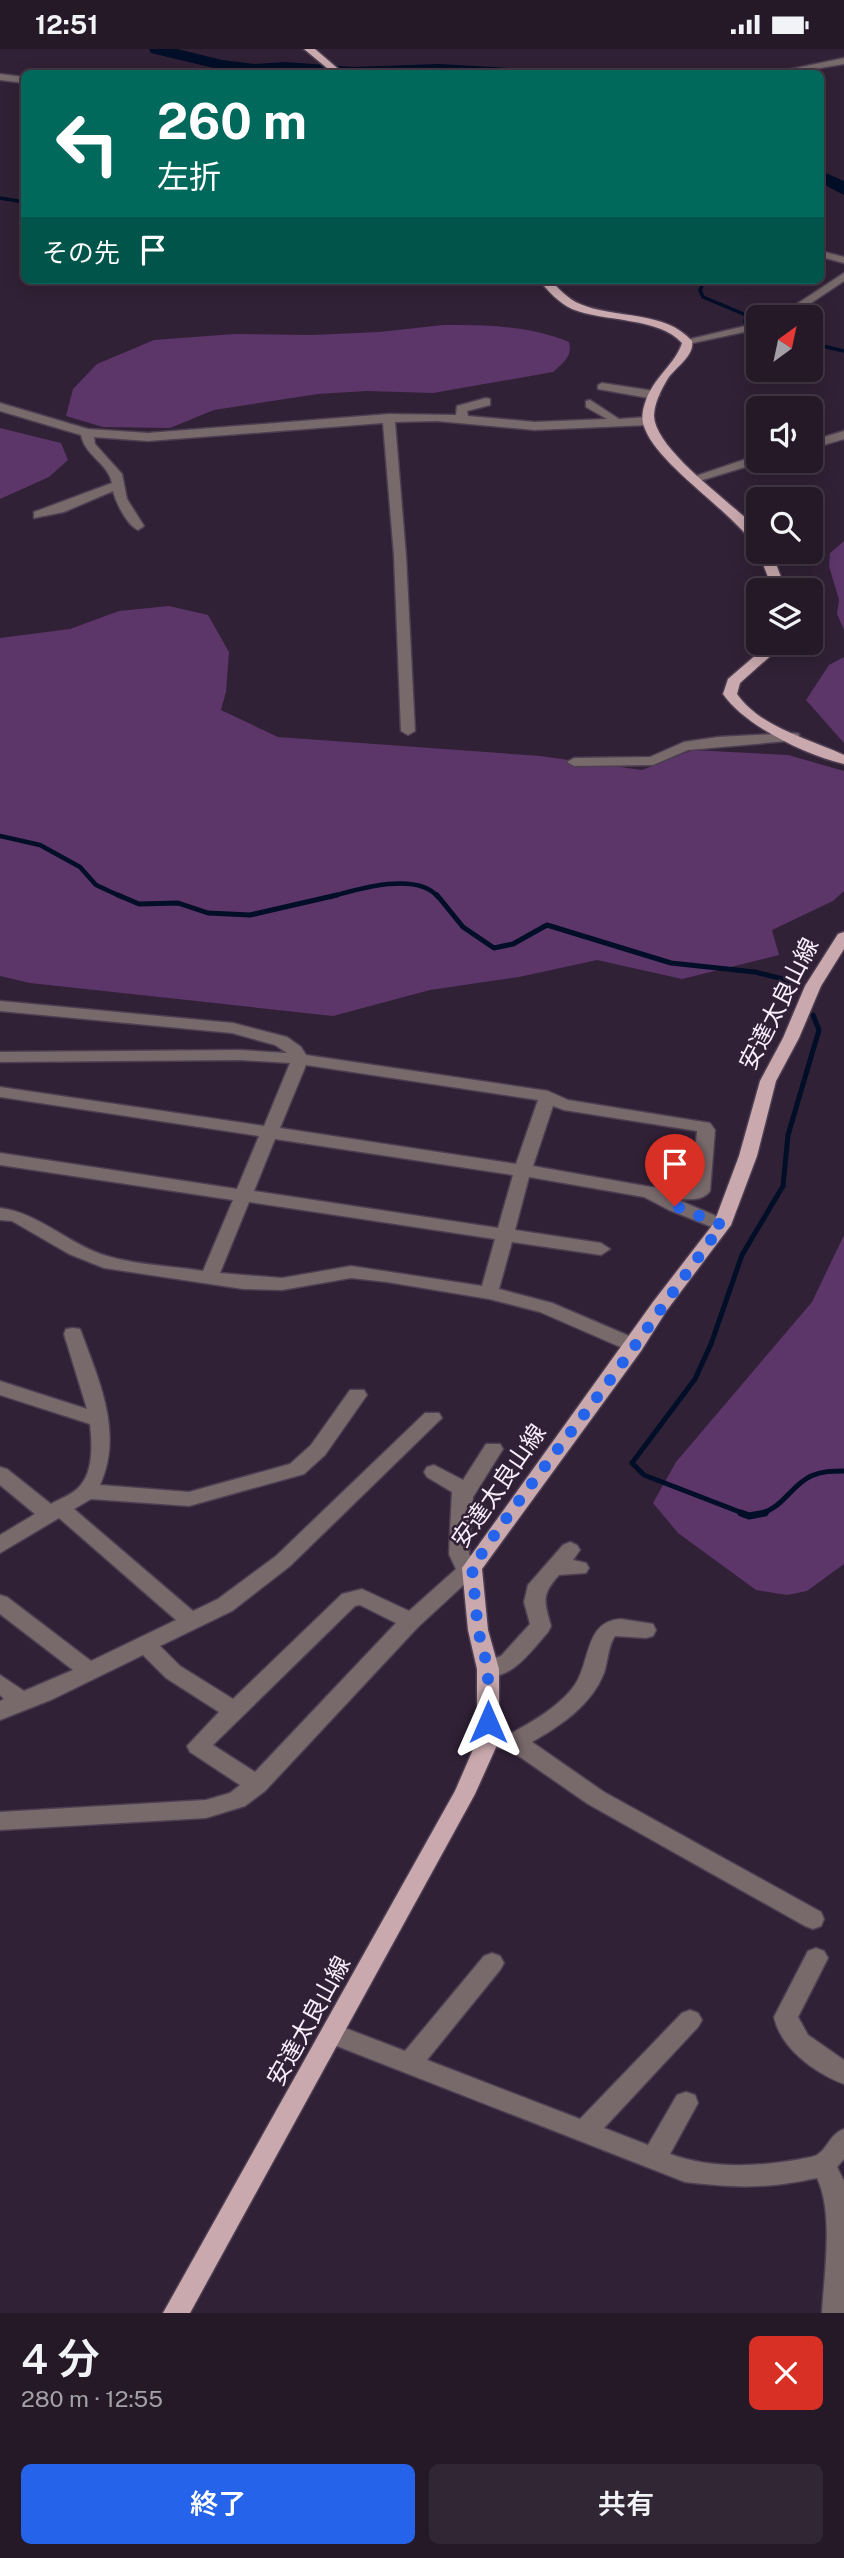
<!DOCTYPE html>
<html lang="ja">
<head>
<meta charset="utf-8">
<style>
  :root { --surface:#251928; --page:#312634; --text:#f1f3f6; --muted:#a3a0a8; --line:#423845; --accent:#2563eb }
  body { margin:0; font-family:"Public Sans","Noto Sans JP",sans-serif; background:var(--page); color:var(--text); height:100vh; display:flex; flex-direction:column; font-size:26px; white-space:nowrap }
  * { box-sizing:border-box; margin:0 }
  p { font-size:23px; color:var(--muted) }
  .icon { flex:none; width:38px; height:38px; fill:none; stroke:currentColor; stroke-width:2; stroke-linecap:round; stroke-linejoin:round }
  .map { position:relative; height:2264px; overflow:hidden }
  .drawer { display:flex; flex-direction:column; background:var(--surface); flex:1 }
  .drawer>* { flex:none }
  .banner { position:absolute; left:21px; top:21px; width:803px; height:214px; border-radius:10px; box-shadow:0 4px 18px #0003,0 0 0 2px var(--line); background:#00695c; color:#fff; overflow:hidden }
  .needle { width:46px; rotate:33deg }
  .controls { position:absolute; left:746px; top:256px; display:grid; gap:14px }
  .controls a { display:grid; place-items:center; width:77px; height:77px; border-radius:10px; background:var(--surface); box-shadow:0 4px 18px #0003,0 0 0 2px var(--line); font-size:35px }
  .pin { position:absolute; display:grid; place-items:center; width:60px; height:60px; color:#fff; margin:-72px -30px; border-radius:50% 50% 50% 0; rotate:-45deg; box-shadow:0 0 7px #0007 }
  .pin .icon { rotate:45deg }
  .me { position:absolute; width:77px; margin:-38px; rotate:0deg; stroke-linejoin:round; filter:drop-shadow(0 0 5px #0008) }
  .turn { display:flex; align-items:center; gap:24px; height:147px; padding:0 21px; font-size:32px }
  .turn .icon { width:91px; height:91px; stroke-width:2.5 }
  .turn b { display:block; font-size:49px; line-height:60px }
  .then { display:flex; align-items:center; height:66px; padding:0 21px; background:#0003; gap:14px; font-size:26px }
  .round { display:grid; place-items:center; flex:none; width:74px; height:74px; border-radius:10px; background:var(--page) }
  .head { display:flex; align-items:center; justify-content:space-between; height:119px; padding:0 21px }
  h1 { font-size:42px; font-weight:600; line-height:52px }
  .action { display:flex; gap:14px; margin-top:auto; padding:14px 21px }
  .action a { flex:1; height:80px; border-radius:10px; background:var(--accent); color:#fff; font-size:28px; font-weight:600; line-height:80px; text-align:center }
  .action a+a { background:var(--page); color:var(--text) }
  .status { display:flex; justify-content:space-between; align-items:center; height:49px; padding:0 35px; background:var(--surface); direction:ltr }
  .status svg { height:19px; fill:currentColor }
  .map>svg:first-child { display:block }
  .green { fill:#5c3569 }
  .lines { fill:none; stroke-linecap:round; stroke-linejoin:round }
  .stream-far3 { stroke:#000e27; stroke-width:3.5 }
  .stream-far2 { stroke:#000e27; stroke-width:4.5 }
  .stream-far1 { stroke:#000e27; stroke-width:5 }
  .stream { stroke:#000e27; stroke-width:7 }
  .river { fill:#000e27; fill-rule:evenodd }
  .minor-casing { stroke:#4d3e52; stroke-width:3 }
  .major-casing { stroke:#4d3e52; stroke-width:3 }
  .minor { fill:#78696b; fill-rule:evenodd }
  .major { fill:#c9a9ae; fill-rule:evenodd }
  .route { stroke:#2563eb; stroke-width:12; stroke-dasharray:0 21.6 }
  .labels { text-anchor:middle; stroke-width:5; stroke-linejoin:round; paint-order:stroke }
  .street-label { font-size:24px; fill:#f9eefc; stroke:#312136 }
</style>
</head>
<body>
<div class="status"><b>12:51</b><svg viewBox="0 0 49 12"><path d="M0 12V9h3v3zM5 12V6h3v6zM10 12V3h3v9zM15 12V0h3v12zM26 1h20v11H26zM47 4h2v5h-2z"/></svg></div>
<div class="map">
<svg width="844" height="2264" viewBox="0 0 844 2264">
  <rect width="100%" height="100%" fill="#312136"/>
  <g class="green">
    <path d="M443,276C487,276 528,276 569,293C573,307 563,314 553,323L433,344L367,342L318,345L214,361L170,379L103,378L66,367L73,340L97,315L154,291L234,285L312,286L379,283Z"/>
    <polygon points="0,379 61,394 68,411 49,428 0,450"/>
    <polygon points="844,492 844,581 837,565 839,551 829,517 830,504"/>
    <polygon points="169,557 208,566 229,603 226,643 221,661 278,688 540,707 642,721 693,701 788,706 844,722 844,842 833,852 772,881 779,906 682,930 597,911 519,928 430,941 333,967 30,934 0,927 0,589 70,580 119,562"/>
    <polygon points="844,608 844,694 806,651 829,616"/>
    <polygon points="844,1186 844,1515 807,1542 787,1546 756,1541 678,1484 653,1454 676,1413 812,1253"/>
  </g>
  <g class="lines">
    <g class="stream-far3">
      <polyline points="0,149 24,153"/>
      <polyline points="705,231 700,241 703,248 746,266 745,273 755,278"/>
      <polyline points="810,294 844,302"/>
    </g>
    <g class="stream-far2">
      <polyline points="0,787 40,796 80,818 96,836 122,848"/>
      <path d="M330,848C358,840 417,822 438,848"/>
    </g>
    <g class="stream-far1">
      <polyline points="118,846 139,855 178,854 208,864 250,866 337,846"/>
      <polyline points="437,846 463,878 494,899 513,895 547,876 671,914 755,923 795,933"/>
      <polyline points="745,1465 644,1426 632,1414 695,1330 711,1295 742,1206 783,1137 788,1086 819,981 813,966"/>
      <path d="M758,1465C782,1461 791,1436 811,1427C822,1422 833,1422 844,1422"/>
    </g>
    <polyline class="stream" points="741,1464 749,1467 765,1464"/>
    <g class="river">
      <polygon points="149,0 177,0 222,11 255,15 285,13 353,18 439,15 510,19 518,24 250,24 222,21 151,4"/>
      <polygon points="821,122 844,132 844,146 821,134"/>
    </g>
    <g class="minor-casing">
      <g id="minor">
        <polygon points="844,9 844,15 791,24 773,24"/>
        <polygon points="0,25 24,28 24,34 0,31"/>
        <polygon points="821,202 844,208 844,214 821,208"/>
        <polygon points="844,224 844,232 790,268 777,268"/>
        <polygon points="758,274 758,280 688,295 682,292"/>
        <polygon points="602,334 654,342 660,346 654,350 598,340 598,336"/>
        <path d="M486,349L490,350V356L467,362L468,367L535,373L607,370L586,358V352L590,351L619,370L648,368L654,372L648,376L535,381L437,372L395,373L406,507L415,682L408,686L401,682L394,507L383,374L148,392L94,388L95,395L122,425L127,450L144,477L138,481C127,476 116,454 113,442L64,463L34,469V463L112,434C108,414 85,407 81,386L0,362V354L88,380L148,384L389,365L456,366L457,357Z"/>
        <polygon points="844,382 844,390 810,400 810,392"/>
        <polygon points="758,406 758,411 762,413 696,433 690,429"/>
        <polygon points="794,684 799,685 799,691 688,701 653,716 574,717 567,713 574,709 650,708 684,693 718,688"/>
        <path d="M0,952L233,974L287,988L301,998L306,1006L548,1042L568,1051L710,1074L715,1081L710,1142C702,1153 688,1150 676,1150L728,1172L731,1176L722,1182L669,1161L644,1148L529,1128L515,1181L601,1194L610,1200L601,1206L512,1193L499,1240L552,1254L641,1292L643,1297L641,1302L634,1304L540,1263L489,1250L387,1233L351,1229L282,1241L243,1240L104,1219L69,1205L12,1172L0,1171V1159C40,1164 69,1196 107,1207C137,1216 172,1217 203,1222L233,1151L0,1116V1104L237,1140L259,1087L0,1048V1038L264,1077L290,1014L240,1011L0,1013V1003L240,1001L287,1004L275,996L232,984L0,962ZM306,1016L538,1051L516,1115L280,1079ZM553,1057L564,1061L697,1082L692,1139L651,1138L533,1117ZM275,1090L513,1126L498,1179L254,1142ZM249,1153L495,1190L482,1237L351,1217L282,1229L220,1224Z"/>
        <path d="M73,1279L80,1280L82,1285C100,1334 123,1385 100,1436L189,1443L290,1415L311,1396L350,1341H364L367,1346L325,1406L304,1425L189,1457L91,1450L74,1460L193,1562L218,1550L276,1507L425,1364H439L442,1369L290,1517L232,1562L160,1597L180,1617L233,1650L342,1545L362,1540L409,1562L456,1520L449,1505L452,1443L427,1428L424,1423L427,1418L434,1416L463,1431L486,1395H500L503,1400L473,1448L469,1505L482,1519L418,1578L265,1742L245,1757L206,1769L0,1781V1763L206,1751L230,1744L240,1736L190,1703L187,1697L219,1663L166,1629L143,1606L53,1650L0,1671V1652L4,1650L0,1646V1626L24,1642L73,1621L0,1565V1546L7,1548L91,1612L176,1571L59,1469L0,1504V1486L35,1465L0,1436V1418L7,1420L51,1455C59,1450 74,1445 80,1437C94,1421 92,1394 90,1375L0,1346V1332L87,1360L64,1285L66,1280ZM360,1556L396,1574L255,1723L213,1696L355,1557Z"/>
        <path d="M570,1493L577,1496L580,1501L573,1511L586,1514L589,1519L586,1524L559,1526C541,1546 544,1552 551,1577L548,1583C532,1601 509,1635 481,1626L477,1620L481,1614L501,1607L530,1575L524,1553L528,1536L563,1496Z"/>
        <path d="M621,1570L653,1575L656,1581L653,1587L646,1589L615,1587C608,1597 608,1612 604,1624C591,1657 561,1676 532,1693L604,1743L821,1863L824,1870L821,1877L813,1880L805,1877L588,1755L510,1701L479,1695L476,1689L479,1683L487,1680L512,1684C533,1672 555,1660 571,1641C592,1618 582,1572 621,1570Z"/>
        <path d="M816,1899L824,1902L828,1909L798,1968L808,1986L844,2011V2035C815,2024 781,2000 774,1968L808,1902Z"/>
        <path d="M492,1904L500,1907L504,1914L500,1921L427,2011L580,2070L682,1964L690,1961L698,1964L702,1971L698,1978L604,2079L648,2096L677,2046L686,2043L695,2046L698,2054L670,2105C710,2120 758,2118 801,2110C805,2109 813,2108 817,2106C828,2099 830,2085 844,2080V2110L837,2118L844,2132V2264H822C824,2225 834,2164 817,2129C767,2140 736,2139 685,2133L324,1992L320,1985L324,1978L332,1974L405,2002L484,1907Z"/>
      </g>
    </g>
    <g class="major-casing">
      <g id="major">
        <polygon points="304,0 315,0 343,24 333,24"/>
        <path d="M539,231H550C559,240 568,250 580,255C615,270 665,261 692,292C695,307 674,319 667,331C661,341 654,355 654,367C655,400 728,451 752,475L758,482V495L753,494C727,459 659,416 645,380C641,371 642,363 645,354C653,328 675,316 682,294C659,268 604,273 572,260C559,254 548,242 539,231Z"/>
        <polygon points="758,502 771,502 786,541 773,541"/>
        <path d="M771,593H786L740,634L737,645C761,679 808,689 844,706V715C806,706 745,677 723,645L728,630Z"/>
        <polygon points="844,883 844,900 821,937 799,989 776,1032 757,1107 731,1176 667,1261 641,1302 482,1520 488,1581 499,1620 499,1673 497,1696 475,1745 190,2264 163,2264 455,1742 475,1696 477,1673 477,1620 468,1581 462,1519 653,1253 714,1174 739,1107 760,1032 783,989 805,937 838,885"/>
      </g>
    </g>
    <use href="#minor" class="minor"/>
    <use href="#major" class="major"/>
  </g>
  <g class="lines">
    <path class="route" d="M488,1673V1620L478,1581L472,1519C523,1442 581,1372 634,1298C663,1257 692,1216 722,1176L675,1157"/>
  </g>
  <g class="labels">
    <g class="street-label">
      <text transform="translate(779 955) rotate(-63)" y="8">安達太良山線</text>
      <text transform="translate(499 1437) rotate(-55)" y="8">安達太良山線</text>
      <text transform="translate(309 1972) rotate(-61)" y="8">安達太良山線</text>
    </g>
  </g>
</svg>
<div class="controls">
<a><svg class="needle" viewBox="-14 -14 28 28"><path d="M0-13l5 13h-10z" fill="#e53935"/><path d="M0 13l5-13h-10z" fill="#a3a0a8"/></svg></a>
<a><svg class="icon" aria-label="sound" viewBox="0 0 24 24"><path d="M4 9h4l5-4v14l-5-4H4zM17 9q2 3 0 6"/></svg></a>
<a><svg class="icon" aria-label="search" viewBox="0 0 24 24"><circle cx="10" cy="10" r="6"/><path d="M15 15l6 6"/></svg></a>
<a><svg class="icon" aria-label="layers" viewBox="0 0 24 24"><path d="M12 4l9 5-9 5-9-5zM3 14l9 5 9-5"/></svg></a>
</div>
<div class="pin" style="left:675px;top:1157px;background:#d93025"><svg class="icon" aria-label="arrive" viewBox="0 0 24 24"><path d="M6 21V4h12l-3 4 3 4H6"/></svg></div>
<svg class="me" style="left:488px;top:1673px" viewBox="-20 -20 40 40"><path d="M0-17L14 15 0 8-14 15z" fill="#2563eb" stroke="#fff" stroke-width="4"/></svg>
<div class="banner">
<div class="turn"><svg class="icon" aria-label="left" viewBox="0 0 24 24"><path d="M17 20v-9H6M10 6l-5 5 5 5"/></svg><div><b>260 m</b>左折</div></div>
<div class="then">その先<svg class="icon" aria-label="arrive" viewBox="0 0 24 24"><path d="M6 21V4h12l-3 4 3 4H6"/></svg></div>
</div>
</div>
<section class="drawer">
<div class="head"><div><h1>4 分</h1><p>280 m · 12:55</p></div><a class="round" style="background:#d93025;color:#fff"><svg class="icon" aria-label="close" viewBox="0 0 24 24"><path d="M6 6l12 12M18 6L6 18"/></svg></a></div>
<div class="action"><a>終了</a><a>共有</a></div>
</section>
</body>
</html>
